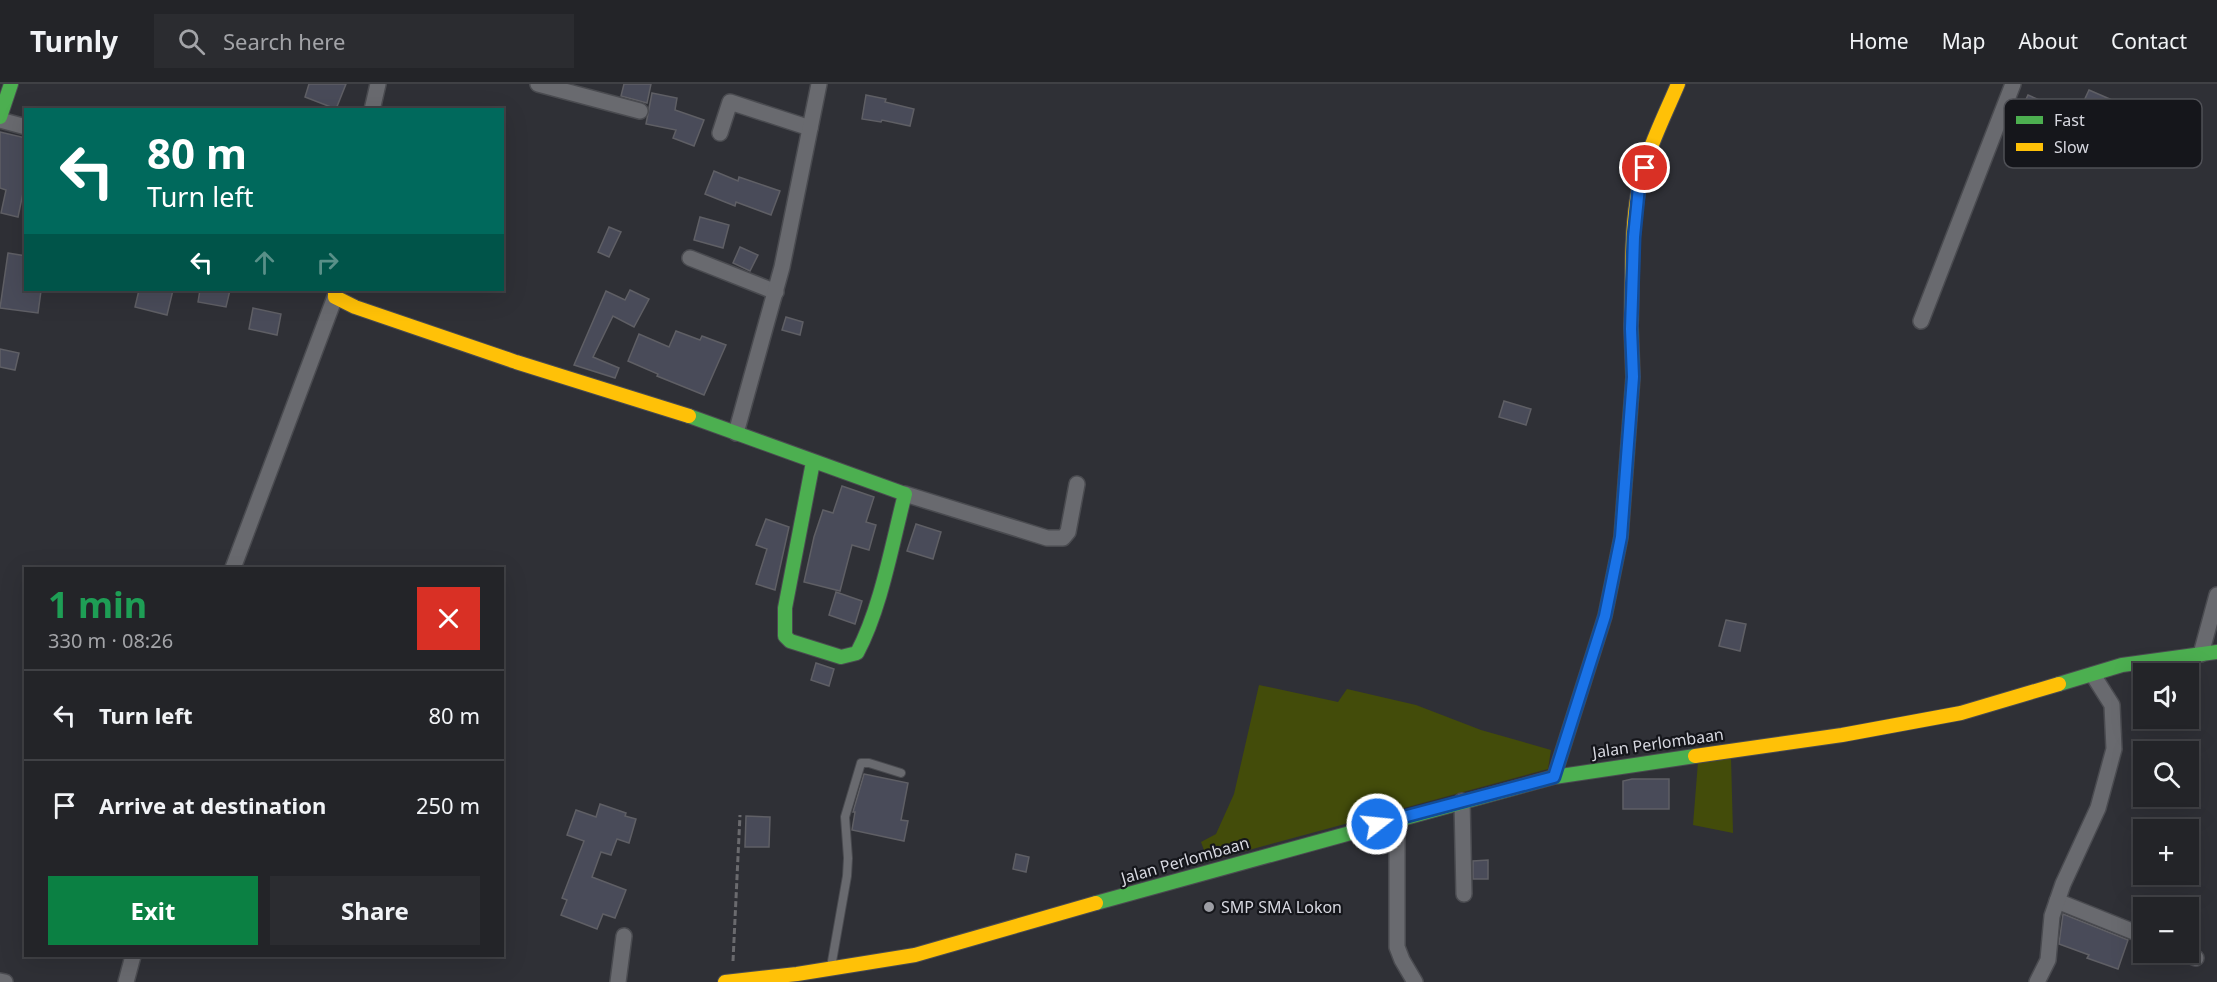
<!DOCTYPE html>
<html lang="en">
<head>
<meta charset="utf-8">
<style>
  :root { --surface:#232428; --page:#2b2c30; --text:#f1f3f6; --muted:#a3a4a8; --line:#404145; --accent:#0b8043 }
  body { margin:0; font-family:"Noto Sans",sans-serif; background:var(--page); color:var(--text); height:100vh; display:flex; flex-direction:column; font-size:22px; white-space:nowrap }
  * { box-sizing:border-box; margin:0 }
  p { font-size:20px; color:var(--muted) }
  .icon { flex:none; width:33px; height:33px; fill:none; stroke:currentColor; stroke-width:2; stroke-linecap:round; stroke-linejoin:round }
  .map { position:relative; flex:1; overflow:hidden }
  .details { position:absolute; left:24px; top:483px; width:480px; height:390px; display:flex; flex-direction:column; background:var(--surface); border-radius:0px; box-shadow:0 6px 24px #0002,0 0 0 2px var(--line) }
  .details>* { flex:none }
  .guide { position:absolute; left:24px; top:24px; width:480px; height:183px; border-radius:0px; box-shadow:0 6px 24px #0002,0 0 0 2px var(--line); background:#00695c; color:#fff; overflow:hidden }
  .fabs { position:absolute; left:2133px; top:579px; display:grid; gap:12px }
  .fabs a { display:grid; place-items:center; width:66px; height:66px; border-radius:0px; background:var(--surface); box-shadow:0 6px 24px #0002,0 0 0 2px var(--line); font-size:30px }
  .pin { position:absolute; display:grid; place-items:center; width:51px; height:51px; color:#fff; margin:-26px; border:3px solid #fff; border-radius:50%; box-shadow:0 2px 6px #0007 }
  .me { position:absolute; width:66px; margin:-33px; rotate:74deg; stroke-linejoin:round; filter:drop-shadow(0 0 4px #0008) }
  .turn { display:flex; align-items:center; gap:21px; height:126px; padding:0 24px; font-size:27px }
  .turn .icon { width:78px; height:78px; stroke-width:2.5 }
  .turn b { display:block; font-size:42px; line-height:51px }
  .lanes { display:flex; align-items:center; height:57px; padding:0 24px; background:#0003; justify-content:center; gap:30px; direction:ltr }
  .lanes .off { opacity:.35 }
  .round { display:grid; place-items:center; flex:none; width:63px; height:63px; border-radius:0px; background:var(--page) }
  .summary { display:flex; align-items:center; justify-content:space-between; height:102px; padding:0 24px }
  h1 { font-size:36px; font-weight:700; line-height:45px; color:#1e9e55 }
  .primary-button { display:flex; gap:12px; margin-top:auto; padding:12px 24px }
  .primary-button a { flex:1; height:69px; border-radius:0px; background:var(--accent); color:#fff; font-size:24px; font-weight:700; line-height:69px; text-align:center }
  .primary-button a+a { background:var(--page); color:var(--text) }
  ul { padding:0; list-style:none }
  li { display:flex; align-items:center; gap:18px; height:90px; padding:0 24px; border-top:2px solid var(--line) }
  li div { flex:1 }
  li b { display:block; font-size:22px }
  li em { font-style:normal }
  header { display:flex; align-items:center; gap:36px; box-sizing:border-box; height:84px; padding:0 30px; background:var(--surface); border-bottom:2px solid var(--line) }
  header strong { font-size:28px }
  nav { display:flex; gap:33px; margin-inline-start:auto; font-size:21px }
  .search { width:420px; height:54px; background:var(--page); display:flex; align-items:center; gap:15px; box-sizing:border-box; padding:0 21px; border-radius:0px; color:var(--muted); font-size:22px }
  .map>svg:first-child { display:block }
  .green { fill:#434c0a }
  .building { fill:#494b59; stroke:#5f5f65; stroke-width:1.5 }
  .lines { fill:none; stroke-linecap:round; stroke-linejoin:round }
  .lane-casing { stroke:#4a4b50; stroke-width:10 }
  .street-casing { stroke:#4a4b50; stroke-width:18 }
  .fast-casing { stroke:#4a4b50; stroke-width:16 }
  .slow-casing { stroke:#4a4b50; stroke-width:16 }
  .path { stroke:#6a6a6e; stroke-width:3; stroke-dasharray:6 3; stroke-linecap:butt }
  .lane { stroke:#696a6f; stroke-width:8 }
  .street { stroke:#696a6f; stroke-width:15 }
  .fast { stroke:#4caf50; stroke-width:14 }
  .slow { stroke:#ffc107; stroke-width:14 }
  .route-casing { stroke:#114b97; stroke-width:15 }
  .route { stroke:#1a73e8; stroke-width:10 }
  .poi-dot { fill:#9c9da4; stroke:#15161b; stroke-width:2 }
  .labels { text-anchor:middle; stroke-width:4.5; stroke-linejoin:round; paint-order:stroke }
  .street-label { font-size:16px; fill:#d7d8e0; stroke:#15161b }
  .poi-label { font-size:16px; fill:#d7d8e0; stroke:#15161b; text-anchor:start }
  .key { fill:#15161b; stroke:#4f5056; stroke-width:1.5 }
  .key-label { font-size:16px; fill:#d7d8e0 }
</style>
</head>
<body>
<header>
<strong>Turnly</strong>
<div class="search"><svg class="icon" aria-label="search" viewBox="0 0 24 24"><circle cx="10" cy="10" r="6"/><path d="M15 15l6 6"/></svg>Search here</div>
<nav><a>Home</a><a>Map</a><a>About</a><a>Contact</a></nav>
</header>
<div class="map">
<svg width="2217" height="898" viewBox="0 0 2217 898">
  <rect width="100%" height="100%" fill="#2f3036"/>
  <g class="green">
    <polygon points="1259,601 1338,618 1347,605 1416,621 1481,646 1551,666 1548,685 1208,777 1201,758 1216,750 1234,710"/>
    <polygon points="1731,674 1733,749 1693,741 1698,678"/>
  </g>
  <g class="building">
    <polygon points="309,0 346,0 336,25 305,13"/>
    <polygon points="624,0 651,0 647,19 621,12"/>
    <polygon points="2089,6 2112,16 2093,62 2072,52 2087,21 2083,19"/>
    <polygon points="652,9 677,14 675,26 704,36 694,62 673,54 676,46 646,40"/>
    <polygon points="866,11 886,15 885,18 914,25 910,42 882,36 881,38 862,35"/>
    <polygon points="2028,11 2051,21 2043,38 2020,28"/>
    <polygon points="0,48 26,54 26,110 23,109 18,133 1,129 6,106 0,104"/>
    <polygon points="714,87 738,97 739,93 780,107 771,131 736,118 735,122 705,110"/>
    <polygon points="700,133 729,141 723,164 694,156"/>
    <polygon points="609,143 621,148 609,173 598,168"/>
    <polygon points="740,163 758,171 750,187 733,179"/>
    <polygon points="8,169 26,172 26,206 41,207 38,229 0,224"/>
    <polygon points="139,206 173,206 167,231 135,223"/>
    <polygon points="200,206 230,206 226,223 198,218"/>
    <polygon points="630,206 649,215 634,243 613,232 593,273 619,284 615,294 574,281 606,207 625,216"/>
    <polygon points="253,224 281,230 277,251 249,245"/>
    <polygon points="786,233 803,238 800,251 782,246"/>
    <polygon points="676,247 700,256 702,252 726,261 704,311 657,292 658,290 628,277 639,250 669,263"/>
    <polygon points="0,265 19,269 15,286 0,283"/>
    <polygon points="1504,317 1531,325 1526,341 1499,333"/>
    <polygon points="842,402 874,413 866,438 876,441 869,466 852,461 840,507 804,498 814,453 823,426 833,429"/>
    <polygon points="766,435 789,443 775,506 756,500 767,465 756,461"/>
    <polygon points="916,440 941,448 933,475 907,467"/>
    <polygon points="836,508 862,517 855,540 829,531"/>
    <polygon points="1726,536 1746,540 1740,567 1719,562"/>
    <polygon points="816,579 834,585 829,602 811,596"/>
    <polygon points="864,690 908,699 901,736 908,737 904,757 852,746 855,728 853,728"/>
    <polygon points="1632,695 1669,695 1669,725 1623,725 1623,697"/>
    <polygon points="600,720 626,729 625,732 636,735 629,759 617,755 611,771 601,768 592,793 626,806 615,834 603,830 597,845 561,831 567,816 562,814 584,757 567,751 576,726 596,733"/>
    <polygon points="746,732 770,733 769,763 745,763"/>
    <polygon points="1016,770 1029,773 1026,788 1013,785"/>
    <polygon points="1488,776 1488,795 1473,795 1473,777"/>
    <polygon points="2063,830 2128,856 2118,885 2087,874 2089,871 2059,860"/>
  </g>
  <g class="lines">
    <g class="lane-casing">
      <polyline id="lane" points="831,883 847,792 848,774 845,733 861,679 869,679 901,689"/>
    </g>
    <g class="street-casing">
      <g id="street">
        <polyline points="538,0 640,27"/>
        <polyline points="372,26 378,0"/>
        <polyline points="0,36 26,43"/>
        <polyline points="720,49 730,18 810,44"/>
        <polyline points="690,174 776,208"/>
        <polyline points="1921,237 2013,0"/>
        <polyline points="736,349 782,183 819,0"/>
        <polyline points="905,410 1047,454 1063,454 1068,448 1077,400"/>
        <polyline points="233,484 335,213"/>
        <polyline points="2201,570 2217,511"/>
        <polyline points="1462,717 1464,810"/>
        <polyline points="1397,735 1397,863 1402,876 1415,898"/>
        <polyline points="2057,817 2144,852"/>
        <polyline points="2182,868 2196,874"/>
        <polyline points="0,897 5,898"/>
        <polyline points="126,898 133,872"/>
        <polyline points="618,898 624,852"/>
        <polyline points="2037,898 2048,876 2052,832 2063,800 2098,724 2114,665 2112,621 2093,591"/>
      </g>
    </g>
    <g class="fast-casing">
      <g id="fast">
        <polyline points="0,33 11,0"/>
        <path d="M689,332L905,410C892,460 881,524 857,569L841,573L790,557L785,552V524L813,378"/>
        <polyline points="2059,600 2122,581 2217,568"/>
        <polyline points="1554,693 1605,532 1621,453 1633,293 1631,242"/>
        <polyline points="1096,819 1554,693 1695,672"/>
      </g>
    </g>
    <g class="slow-casing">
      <g id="slow">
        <polyline points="335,206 335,213 355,223 516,278 689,332"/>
        <path d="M1631,242C1633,196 1630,148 1639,104C1646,68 1664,33 1678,0"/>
        <polyline points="1695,672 1842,651 1961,629 2059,600"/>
        <polyline points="725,898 797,890 915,871 1096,819"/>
      </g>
    </g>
    <polyline class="path" points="733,877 740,731"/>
    <use href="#lane" class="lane"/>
    <use href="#street" class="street"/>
    <use href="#fast" class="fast"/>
    <use href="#slow" class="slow"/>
  </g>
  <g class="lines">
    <g class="route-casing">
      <polyline id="route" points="1377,740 1554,693 1605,532 1621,453 1633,293 1631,245 1634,153 1639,103 1645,84"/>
    </g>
    <use href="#route" class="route"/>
  </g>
  <circle class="poi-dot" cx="1209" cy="823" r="6"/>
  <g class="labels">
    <g class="street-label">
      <text transform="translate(1658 659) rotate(-8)" y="6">Jalan Perlombaan</text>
      <text transform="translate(1185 776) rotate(-16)" y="6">Jalan Perlombaan</text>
    </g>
    <g class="poi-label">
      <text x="1221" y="829">SMP SMA Lokon</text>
    </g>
  </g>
  <rect x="2004" y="15" width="198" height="69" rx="9" class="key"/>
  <rect x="2016" y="32" width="27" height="8" fill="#4caf50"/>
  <rect x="2016" y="59" width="27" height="8" fill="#ffc107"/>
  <g class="key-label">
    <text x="2054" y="42">Fast</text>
    <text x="2054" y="69">Slow</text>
  </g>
</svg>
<div class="fabs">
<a><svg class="icon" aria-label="sound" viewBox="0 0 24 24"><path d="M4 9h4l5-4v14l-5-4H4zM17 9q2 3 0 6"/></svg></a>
<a><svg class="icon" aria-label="search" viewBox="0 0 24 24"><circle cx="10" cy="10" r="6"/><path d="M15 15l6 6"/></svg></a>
<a>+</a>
<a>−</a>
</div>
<div class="pin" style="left:1645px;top:84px;background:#d93025"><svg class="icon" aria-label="arrive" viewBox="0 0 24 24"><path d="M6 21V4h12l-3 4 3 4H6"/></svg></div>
<svg class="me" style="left:1377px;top:740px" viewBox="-20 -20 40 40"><circle r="17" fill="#1a73e8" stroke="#fff" stroke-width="3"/><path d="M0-11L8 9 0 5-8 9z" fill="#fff"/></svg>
<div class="guide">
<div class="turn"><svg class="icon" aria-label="left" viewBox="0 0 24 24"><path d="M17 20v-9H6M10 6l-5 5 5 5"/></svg><div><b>80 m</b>Turn left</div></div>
<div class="lanes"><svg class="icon" aria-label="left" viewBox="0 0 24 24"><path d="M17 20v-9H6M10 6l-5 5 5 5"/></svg><svg class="icon off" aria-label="ahead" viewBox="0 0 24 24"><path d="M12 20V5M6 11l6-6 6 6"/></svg><svg class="icon off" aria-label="right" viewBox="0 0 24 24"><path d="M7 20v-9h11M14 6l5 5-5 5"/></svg></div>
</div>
<section class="details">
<div class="summary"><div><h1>1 min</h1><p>330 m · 08:26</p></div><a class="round" style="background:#d93025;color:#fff"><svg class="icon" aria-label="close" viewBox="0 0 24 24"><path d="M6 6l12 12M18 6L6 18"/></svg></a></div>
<ul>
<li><svg class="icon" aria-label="left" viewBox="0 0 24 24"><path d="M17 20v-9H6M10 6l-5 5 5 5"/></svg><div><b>Turn left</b></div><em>80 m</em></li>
<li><svg class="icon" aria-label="arrive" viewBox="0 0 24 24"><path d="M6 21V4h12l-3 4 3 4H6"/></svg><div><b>Arrive at destination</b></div><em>250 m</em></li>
</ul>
<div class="primary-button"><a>Exit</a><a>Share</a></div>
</section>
</div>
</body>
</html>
